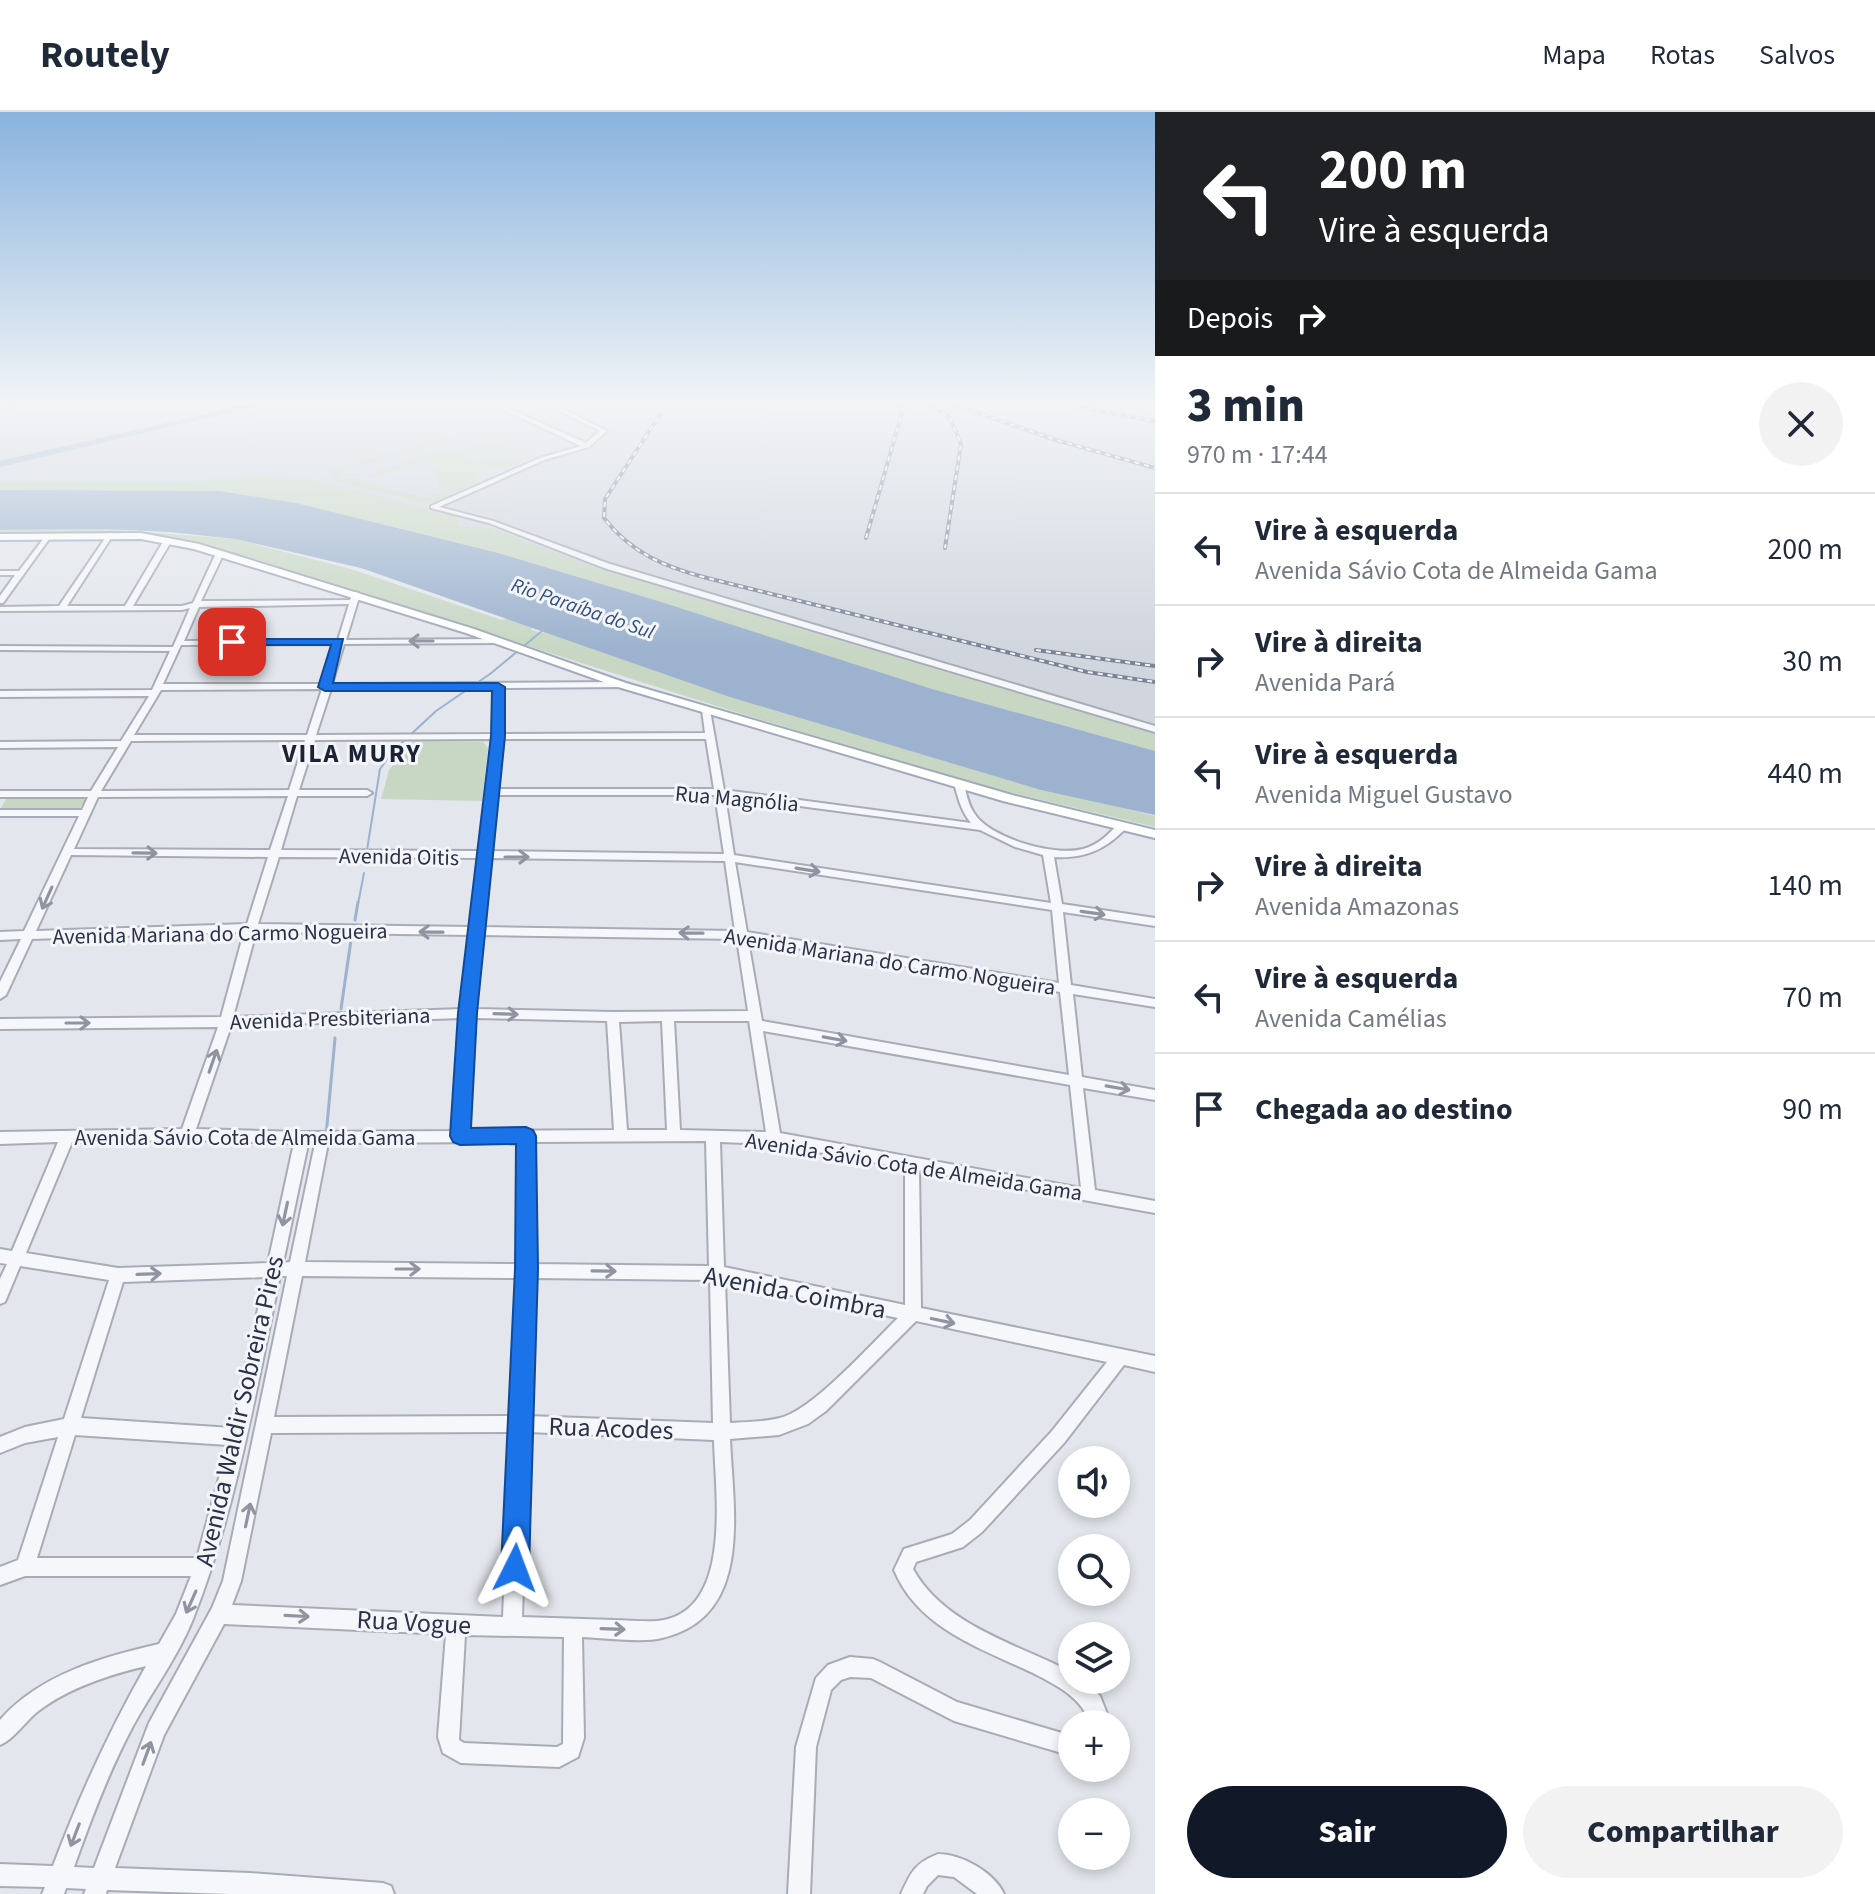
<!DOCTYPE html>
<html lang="pt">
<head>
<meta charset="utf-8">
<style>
  :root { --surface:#fff; --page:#f2f2f3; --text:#1f2937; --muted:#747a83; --line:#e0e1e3; --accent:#111827 }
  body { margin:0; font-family:"Source Sans 3",sans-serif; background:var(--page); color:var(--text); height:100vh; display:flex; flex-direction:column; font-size:30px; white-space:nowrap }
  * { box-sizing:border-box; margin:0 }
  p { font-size:26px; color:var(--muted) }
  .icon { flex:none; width:44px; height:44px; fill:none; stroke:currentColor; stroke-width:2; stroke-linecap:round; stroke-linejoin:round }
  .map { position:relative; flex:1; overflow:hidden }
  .side { display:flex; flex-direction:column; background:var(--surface); width:720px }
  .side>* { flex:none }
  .guide { background:#202124; color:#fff; overflow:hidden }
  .tools { position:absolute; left:1058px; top:1334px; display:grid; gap:16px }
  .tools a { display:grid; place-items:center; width:72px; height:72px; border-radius:50%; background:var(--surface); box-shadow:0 4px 12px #0003; font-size:40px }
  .pin { position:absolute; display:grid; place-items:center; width:68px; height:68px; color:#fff; margin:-34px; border-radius:16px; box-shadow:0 4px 12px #0006 }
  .me { position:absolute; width:88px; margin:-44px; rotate:3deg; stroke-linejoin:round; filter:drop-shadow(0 0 6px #0008) }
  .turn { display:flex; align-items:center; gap:28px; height:168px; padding:0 32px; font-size:36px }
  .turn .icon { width:104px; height:104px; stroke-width:2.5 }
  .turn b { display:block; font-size:56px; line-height:68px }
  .then { display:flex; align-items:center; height:76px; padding:0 32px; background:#0003; gap:16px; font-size:30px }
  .round { display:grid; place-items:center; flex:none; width:84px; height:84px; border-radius:42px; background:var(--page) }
  .headline { display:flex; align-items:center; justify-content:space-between; height:136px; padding:0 32px }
  h1 { font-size:48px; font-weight:800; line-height:60px }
  .button { display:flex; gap:16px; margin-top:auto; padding:16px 32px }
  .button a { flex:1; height:92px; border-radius:48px; background:var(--accent); color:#fff; font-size:32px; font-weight:800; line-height:92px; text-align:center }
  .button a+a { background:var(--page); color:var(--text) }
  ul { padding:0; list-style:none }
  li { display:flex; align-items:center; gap:24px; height:112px; padding:0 32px; border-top:2px solid var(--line) }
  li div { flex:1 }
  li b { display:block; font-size:30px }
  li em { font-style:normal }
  header { display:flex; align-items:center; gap:48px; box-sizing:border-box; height:112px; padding:0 40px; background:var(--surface); border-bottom:2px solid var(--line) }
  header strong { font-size:38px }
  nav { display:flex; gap:44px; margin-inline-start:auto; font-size:28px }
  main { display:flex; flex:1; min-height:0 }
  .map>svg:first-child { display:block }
  .built { fill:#d1d5de }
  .green { fill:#c8d7c4 }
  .water { fill:#9cb2ce }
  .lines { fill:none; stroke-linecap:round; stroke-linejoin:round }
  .stream-far1 { stroke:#9cb2ce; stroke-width:2 }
  .stream { stroke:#9cb2ce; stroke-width:3 }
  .river { fill:#9cb2ce; fill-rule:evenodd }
  .minor-casing { stroke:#a7acb7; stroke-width:4 }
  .major-casing { stroke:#a1aab9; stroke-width:4 }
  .minor { fill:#f6f7fa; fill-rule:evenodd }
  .major { fill:#fff; fill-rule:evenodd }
  .rail-casing { stroke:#7b8497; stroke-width:4 }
  .rail { stroke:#f3f5f9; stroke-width:2; stroke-dasharray:5; stroke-linecap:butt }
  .oneway { stroke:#9094a0 }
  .route { fill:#1a73e8; stroke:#114b97; stroke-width:2 }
  .labels { text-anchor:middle; stroke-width:6; stroke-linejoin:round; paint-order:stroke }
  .far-water-label { font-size:20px; font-style:italic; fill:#304f7e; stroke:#f3f5f9 }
  .street-label { font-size:22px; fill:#293246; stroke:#f3f5f9 }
  .far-district-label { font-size:26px; font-weight:bold; letter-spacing:2px; fill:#1b2337; stroke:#f3f5f9 }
  .near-street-label { font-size:26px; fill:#293246; stroke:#f3f5f9 }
</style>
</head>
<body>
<header>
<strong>Routely</strong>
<nav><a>Mapa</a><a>Rotas</a><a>Salvos</a></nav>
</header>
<main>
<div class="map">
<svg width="1155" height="1782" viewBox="0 0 1155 1782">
  <rect width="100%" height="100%" fill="#e3e6ec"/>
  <polygon class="built" points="42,289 1155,289 1155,639 219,379 0,378 0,298"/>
  <g class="green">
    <polygon points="168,311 180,315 0,354 0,349"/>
    <polygon points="450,325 452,327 343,358 338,367 361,366 362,371 425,386 443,380 431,357 438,350 428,347 373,366 366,364 435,340 477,335 486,331 502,332 512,344 475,341 463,348 472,350 514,347 521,354 483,357 475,365 477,370 440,388 420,390 332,368 331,358"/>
    <polygon points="265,363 313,368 457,404 457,414 491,416 601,458 1155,622 1155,639 932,577 658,489 498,441 103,380 0,378 0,370 184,370"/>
    <polygon points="107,417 235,427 351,457 502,508 521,502 539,507 531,518 542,521 554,515 941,648 1155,704 1155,715 980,673 742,602 247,445 150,422 0,423 0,418"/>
    <polygon points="412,629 483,630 488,636 482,689 381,687 389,658"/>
    <polygon points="8,684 88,684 77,700 0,698"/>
  </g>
  <polygon class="water" points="0,378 219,379 296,391 498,441 658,489 932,577 1155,639 1155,703 1041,678 730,585 361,456 235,427 169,420 107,417 0,418"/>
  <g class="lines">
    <g class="stream-far1">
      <polyline points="367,738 380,657 393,639 436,599 490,562 542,519"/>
      <polyline points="358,792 364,761"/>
    </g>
    <g class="stream">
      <polyline points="355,808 358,790"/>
      <polyline points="341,897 351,828"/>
      <polyline points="326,1024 335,926"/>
    </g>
    <polygon class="river" points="262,289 278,289 0,355 0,349"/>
    <g class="minor-casing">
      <g id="minor">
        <polygon points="23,289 33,289 0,297 0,293"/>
        <polygon points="485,289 492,289 586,331 600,319 539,289 546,289 607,319 589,335 544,348 439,395 493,409 610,452 1155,614 1155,620 604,456 489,411 431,396 431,394 540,346 581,334"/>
        <path d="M110,421L113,423L67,494H125L164,428L168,426L172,428L133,494H182L193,491L216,441L220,439L224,441L201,489L350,488L353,480H356L360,482L346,528L499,527L503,529L499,531L344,532L332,572L622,570L626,573L625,575L502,576L503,622L705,621L702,598L706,595L710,598L724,678L971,711C961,699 958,686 954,671L959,668L964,671C966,681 968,692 974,701C989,726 1055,745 1083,737C1098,733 1108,723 1118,712H1126V716C1105,738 1084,747 1054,745L1062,792L1155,806V814L1063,800L1071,873L1155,887V895L1073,882L1082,965L1155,978V988L1083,976L1095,1078L1155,1089V1101L919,1058L921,1196L1155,1244V1260L1124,1253L1064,1331L982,1420L963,1435L916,1450L913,1457C943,1511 1010,1530 1063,1556L1072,1561V1568H1084L1100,1584L1111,1612H1091C1081,1585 1058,1574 1033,1561C980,1536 918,1516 894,1458L904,1437L952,1422L970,1408L1052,1319L1107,1250L916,1209L826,1299L808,1312L779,1323L730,1327C733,1398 754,1505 662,1526C644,1531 603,1526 582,1525L584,1626L578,1645L559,1655L461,1651L443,1641L438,1625L446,1522L224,1512L164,1623L115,1756L250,1761L383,1771L391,1774L394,1782H230L107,1778L106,1782H84L86,1777L66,1776L64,1782H42L45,1775L0,1774V1752L53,1754C79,1685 109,1619 146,1554C108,1563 68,1576 37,1600C25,1610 14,1627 0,1633V1608C39,1563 102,1545 159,1532L176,1502L191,1464H25L0,1473V1455L18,1448L58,1325L25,1331L0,1341V1325L25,1315L64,1307L109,1168L20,1154L5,1190L0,1192V1167L7,1152L0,1151V1137L12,1139L58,1030L0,1032V1020L182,1017L218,915L0,917V907L221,905L244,820L32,827L6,883L0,887V870L21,827L0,828V820L24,819L79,704H0V698H82L88,685H0V679H91L118,635L0,636V630L121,629L149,584L0,585V579L152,578L170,539L0,538V534L173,535L190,496L182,498L0,499V495L59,494L108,422ZM349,492L338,528L184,529L199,495ZM336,532L324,572H163L181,533ZM494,576L493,622L316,623L331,577ZM322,577L307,623H134L161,578ZM493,627L480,739L281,738L297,684H367L372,681L367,678H299L315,628ZM502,627H706L714,677H497ZM305,628L289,678L101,679L131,629ZM497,683H715L724,742L491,739ZM288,684L270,738L74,737L98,685ZM725,684L980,718L1015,735L1043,743L1051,791L734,743ZM71,743L268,745L247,812L36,819ZM279,745L480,746L472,815L258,812ZM490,746L725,749L735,819L483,815ZM735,750L1052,798L1059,871L747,820ZM256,820L471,823L462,897L233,905ZM482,823L737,827L748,899L613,900L475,897ZM748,828L1060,880L1069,963L762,909ZM462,906L454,1019L302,1020L196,1017L231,914ZM474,906L607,909L614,1018L467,1019ZM662,909L667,1018H627L619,910ZM674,909H749L766,1020L680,1018ZM763,919L1070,973L1081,1076L780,1021ZM187,1028L294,1031L268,1151L118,1156L26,1141L72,1030ZM706,1029L709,1154L533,1152V1030ZM519,1030V1152L305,1150L328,1031ZM720,1030L774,1032L905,1056V1193L724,1155ZM308,1032H315L290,1150L283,1151ZM280,1164H287L223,1469L212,1496L149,1611L94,1756L74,1755C91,1707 109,1659 133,1614C152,1579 178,1545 193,1507C236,1398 256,1279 280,1164ZM302,1164L518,1166L512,1304L274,1305ZM265,1165L232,1316L81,1306L123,1170ZM533,1166L710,1168L713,1311L528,1304ZM725,1169L898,1206C871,1232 813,1298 780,1306C764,1310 746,1310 730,1311ZM511,1320L503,1505L232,1493L241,1469L271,1321ZM528,1320L714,1328C715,1380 734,1502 657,1509C643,1510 628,1508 614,1508C583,1507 552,1506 522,1505ZM75,1323L228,1333L197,1446H37ZM465,1523L564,1525L563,1632L557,1635L464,1631L459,1628Z"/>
        <polygon points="47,422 52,423 3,491 0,491 0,484 15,463 0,463 0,459 19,459"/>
        <polygon points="850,1545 873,1547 880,1550 957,1590 1072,1624 1072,1644 954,1609 871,1566 850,1565 841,1568 831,1578 816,1635 810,1782 788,1782 796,1635 816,1566 828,1553"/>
        <path d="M938,1742C961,1742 994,1760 1004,1782H977L954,1765L938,1763L927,1774L923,1782H901C911,1760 915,1751 938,1742Z"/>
      </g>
    </g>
    <g class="major-casing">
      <polygon id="major" points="141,421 199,432 474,517 626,571 1012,683 1155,718 1155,726 1003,689 618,575 466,521 194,437 141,427 0,428 0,422"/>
    </g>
    <use href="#minor" class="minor"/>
    <use href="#major" class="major"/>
    <g class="rail-casing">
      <g id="rail">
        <path d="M669,289L605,387L604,406C631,441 665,455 707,466L1087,560L1155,570"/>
        <polyline points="925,289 950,306 961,332 945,436"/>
        <polyline points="944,289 1056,328 1155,356"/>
        <polyline points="1047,289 1155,309"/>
        <polyline points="866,426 903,297 902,289"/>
        <polyline points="1036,538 1155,554"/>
      </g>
    </g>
    <use href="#rail" class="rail"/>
  </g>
  <defs><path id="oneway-shaft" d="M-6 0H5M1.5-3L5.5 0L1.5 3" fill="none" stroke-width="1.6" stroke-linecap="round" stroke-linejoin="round" transform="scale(2)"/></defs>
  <g class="oneway">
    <use href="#oneway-shaft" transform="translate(421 529) rotate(180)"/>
    <use href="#oneway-shaft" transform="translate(145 741) rotate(1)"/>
    <use href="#oneway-shaft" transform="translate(517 745)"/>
    <use href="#oneway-shaft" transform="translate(808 758) rotate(9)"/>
    <use href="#oneway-shaft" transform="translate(47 786) rotate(114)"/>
    <use href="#oneway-shaft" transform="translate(1093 801) rotate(8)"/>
    <use href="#oneway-shaft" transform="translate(431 820) rotate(-179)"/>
    <use href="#oneway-shaft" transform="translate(691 821) rotate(-179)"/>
    <use href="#oneway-shaft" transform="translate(506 902) rotate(2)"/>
    <use href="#oneway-shaft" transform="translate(78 911)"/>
    <use href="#oneway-shaft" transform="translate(835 927) rotate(10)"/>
    <use href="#oneway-shaft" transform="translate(213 949) rotate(-71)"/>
    <use href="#oneway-shaft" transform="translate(1118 976) rotate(10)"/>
    <use href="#oneway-shaft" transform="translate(285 1102) rotate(102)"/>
    <use href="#oneway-shaft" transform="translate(408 1157)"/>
    <use href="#oneway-shaft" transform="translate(604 1159) rotate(1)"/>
    <use href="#oneway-shaft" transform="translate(149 1162) rotate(-2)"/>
    <use href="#oneway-shaft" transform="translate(943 1209) rotate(12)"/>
    <use href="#oneway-shaft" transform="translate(248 1403) rotate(-78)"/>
    <use href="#oneway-shaft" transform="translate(191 1490) rotate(114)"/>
    <use href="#oneway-shaft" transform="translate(297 1504) rotate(3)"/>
    <use href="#oneway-shaft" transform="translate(613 1517) rotate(2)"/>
    <use href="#oneway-shaft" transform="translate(147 1641) rotate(-70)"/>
    <use href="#oneway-shaft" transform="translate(75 1723) rotate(111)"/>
  </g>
  <linearGradient id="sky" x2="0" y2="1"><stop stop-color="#89b3de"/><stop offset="0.54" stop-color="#f2f4f6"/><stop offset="1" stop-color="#f2f4f6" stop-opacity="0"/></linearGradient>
  <rect width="1155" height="538" fill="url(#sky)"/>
  <polygon class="route" points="232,527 343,527 333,571 498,571 505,575 505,624 477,901 471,1016 526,1015 533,1018 536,1024 538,1157 529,1456 525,1465 515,1469 505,1465 501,1456 515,1157 516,1032 460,1033 453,1030 450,1024 458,901 491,624 492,579 325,579 318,575 331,533 227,533 225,530"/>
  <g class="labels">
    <g class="far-water-label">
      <text transform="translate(583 496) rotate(19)" y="7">Rio Paraíba do Sul</text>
    </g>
    <g class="street-label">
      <text transform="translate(737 686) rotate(5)" y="8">Rua Magnólia</text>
      <text transform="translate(399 744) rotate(1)" y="8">Avenida Oitis</text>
      <text transform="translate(220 821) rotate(-1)" y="8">Avenida Mariana do Carmo Nogueira</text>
      <text transform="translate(890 849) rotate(9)" y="8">Avenida Mariana do Carmo Nogueira</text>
      <text transform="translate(330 906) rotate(-2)" y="8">Avenida Presbiteriana</text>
      <text x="245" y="1033">Avenida Sávio Cota de Almeida Gama</text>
      <text transform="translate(914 1054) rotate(9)" y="8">Avenida Sávio Cota de Almeida Gama</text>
    </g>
    <g class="far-district-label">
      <text x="352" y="650">VILA MURY</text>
    </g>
    <g class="near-street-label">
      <text transform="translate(795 1180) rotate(11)" y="9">Avenida Coimbra</text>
      <text transform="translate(239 1299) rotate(-77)" y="9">Avenida Waldir Sobreira Pires</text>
      <text transform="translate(611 1316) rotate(2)" y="9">Rua Acodes</text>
      <text transform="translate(414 1510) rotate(3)" y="9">Rua Vogue</text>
    </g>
  </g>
</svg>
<div class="tools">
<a><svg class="icon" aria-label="sound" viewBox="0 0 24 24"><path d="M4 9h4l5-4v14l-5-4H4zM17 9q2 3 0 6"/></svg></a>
<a><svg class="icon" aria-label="search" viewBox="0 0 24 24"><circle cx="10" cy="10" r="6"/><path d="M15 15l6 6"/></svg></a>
<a><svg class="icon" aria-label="layers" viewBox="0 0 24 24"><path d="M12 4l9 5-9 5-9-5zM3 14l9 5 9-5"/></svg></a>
<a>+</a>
<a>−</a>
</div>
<div class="pin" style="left:232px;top:530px;background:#d93025"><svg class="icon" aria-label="arrive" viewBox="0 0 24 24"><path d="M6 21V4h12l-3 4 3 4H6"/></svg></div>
<svg class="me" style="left:515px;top:1456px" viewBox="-20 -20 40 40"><path d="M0-17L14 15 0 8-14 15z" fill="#1a73e8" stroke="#fff" stroke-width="4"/></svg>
</div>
<section class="side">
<div class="guide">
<div class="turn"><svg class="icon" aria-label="left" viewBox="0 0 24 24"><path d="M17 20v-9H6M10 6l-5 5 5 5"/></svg><div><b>200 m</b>Vire à esquerda</div></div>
<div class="then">Depois<svg class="icon" aria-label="right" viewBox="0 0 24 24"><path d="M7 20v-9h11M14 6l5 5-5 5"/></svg></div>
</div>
<div class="headline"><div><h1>3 min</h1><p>970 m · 17:44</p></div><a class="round"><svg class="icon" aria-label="close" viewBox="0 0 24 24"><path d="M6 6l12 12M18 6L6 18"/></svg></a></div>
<ul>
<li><svg class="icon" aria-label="left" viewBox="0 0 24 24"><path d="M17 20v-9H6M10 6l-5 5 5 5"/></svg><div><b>Vire à esquerda</b><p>Avenida Sávio Cota de Almeida Gama</p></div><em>200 m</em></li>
<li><svg class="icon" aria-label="right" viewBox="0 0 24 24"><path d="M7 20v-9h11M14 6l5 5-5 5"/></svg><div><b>Vire à direita</b><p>Avenida Pará</p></div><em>30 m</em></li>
<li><svg class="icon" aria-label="left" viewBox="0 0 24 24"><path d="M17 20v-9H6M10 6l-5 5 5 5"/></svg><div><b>Vire à esquerda</b><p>Avenida Miguel Gustavo</p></div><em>440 m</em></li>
<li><svg class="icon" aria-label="right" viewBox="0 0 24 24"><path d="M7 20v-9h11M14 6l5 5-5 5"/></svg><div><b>Vire à direita</b><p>Avenida Amazonas</p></div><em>140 m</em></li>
<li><svg class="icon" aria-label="left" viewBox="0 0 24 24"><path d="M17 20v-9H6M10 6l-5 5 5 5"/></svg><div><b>Vire à esquerda</b><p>Avenida Camélias</p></div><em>70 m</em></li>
<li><svg class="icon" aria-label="arrive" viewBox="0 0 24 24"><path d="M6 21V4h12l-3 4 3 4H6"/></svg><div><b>Chegada ao destino</b></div><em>90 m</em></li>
</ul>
<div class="button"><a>Sair</a><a>Compartilhar</a></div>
</section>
</main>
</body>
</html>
